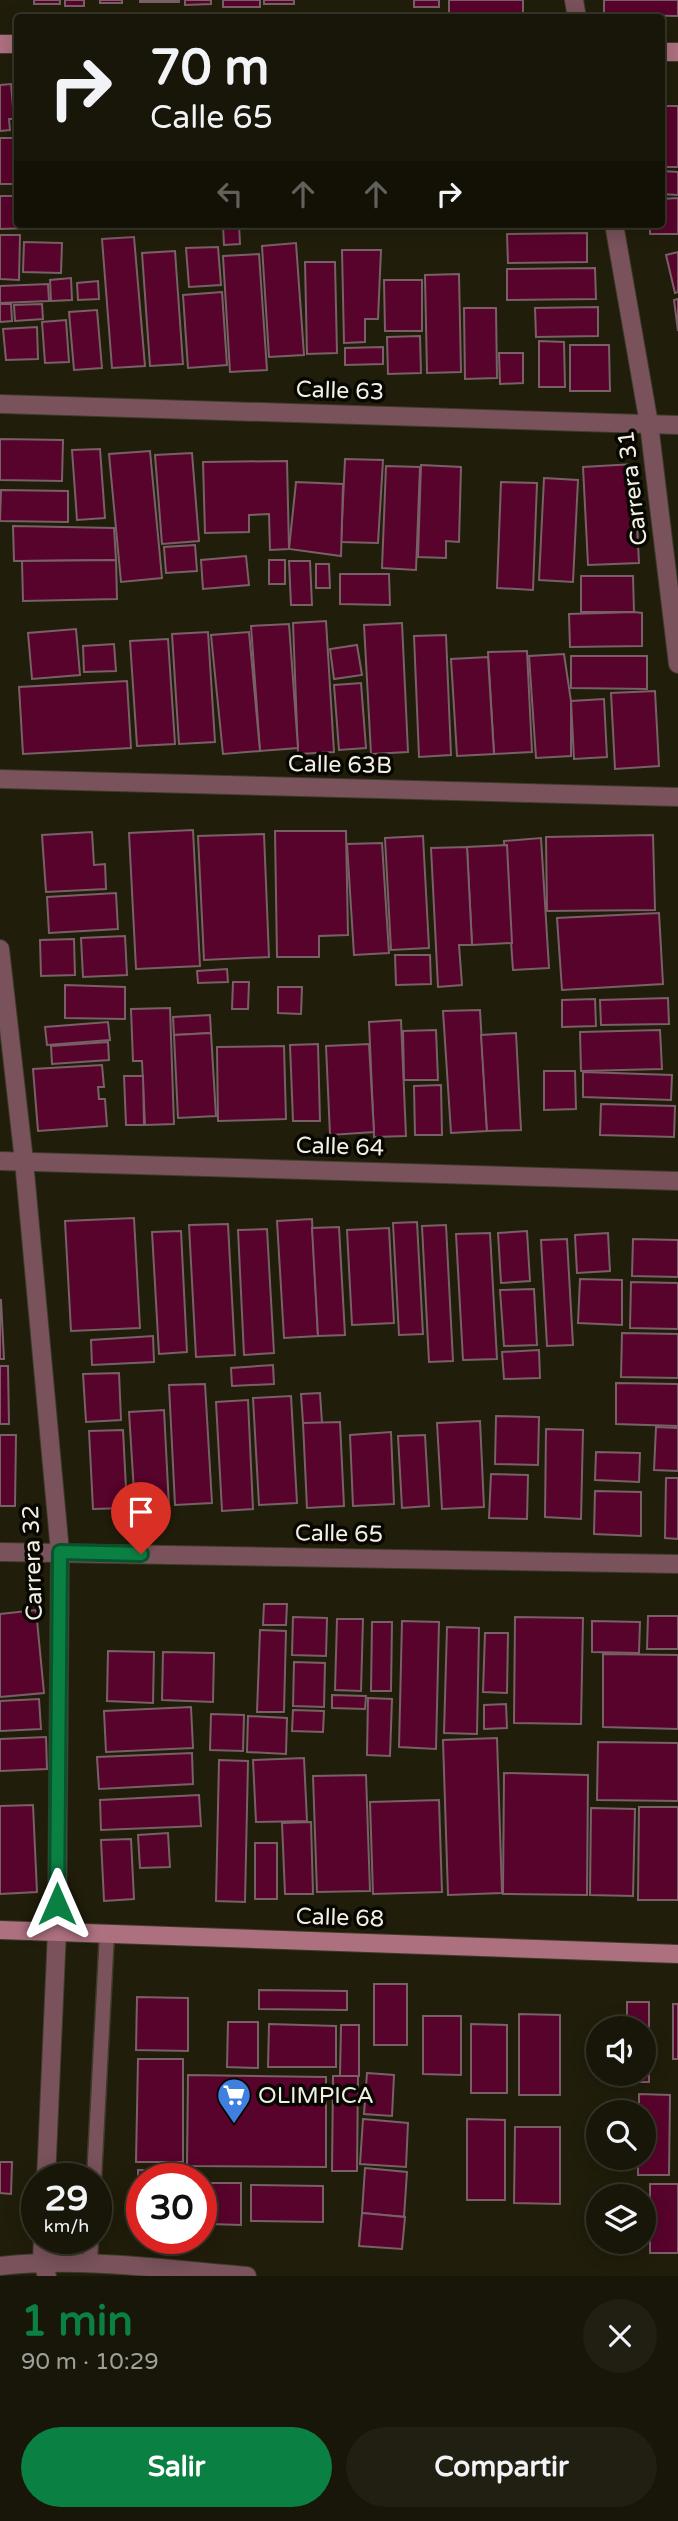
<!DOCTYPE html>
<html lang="es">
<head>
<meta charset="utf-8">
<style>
  :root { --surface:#181608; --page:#211f12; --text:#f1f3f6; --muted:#9f9f9c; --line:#363529; --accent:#0b8043 }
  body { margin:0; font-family:"Varela Round",sans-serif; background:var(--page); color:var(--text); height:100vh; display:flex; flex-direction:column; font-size:26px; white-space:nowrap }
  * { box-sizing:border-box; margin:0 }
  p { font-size:23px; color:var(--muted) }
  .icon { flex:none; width:38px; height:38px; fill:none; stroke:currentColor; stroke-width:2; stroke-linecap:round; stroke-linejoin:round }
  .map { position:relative; height:2276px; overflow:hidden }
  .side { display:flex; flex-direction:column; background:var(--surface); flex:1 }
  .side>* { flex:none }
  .top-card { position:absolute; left:14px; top:14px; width:651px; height:214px; border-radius:7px; box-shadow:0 4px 18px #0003,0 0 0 2px var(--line); background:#181608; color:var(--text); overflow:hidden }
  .tools { position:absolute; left:586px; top:2016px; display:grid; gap:14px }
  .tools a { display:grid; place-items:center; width:70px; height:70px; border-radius:50%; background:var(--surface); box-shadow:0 4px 18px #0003,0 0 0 2px var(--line); font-size:35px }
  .speed { position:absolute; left:21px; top:2163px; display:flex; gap:14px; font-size:35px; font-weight:700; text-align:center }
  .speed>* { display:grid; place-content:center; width:91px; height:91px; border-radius:50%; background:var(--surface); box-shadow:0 4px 18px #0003,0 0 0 2px var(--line); line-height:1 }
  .speed small { font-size:18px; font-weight:400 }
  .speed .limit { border:10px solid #d22; background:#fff; color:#111 }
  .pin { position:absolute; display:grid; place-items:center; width:60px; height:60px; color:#fff; margin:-72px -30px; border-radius:50% 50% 50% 0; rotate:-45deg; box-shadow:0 0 7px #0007 }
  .pin .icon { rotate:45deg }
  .me { position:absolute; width:77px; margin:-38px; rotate:0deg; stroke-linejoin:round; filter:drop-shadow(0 0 5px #0008) }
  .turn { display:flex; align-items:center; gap:24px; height:147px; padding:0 21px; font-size:32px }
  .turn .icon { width:91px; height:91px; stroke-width:2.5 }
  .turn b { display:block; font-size:49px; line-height:60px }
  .lanes { display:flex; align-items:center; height:66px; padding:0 21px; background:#0003; justify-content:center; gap:35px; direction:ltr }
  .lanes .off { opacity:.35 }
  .round { display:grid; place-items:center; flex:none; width:74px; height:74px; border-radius:37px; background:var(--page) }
  .summary { display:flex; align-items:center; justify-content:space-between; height:119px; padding:0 21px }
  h1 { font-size:42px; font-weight:700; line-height:52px; color:var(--accent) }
  .button { display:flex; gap:14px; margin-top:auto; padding:14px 21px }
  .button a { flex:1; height:80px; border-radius:42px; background:var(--accent); color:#fff; font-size:28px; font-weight:700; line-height:80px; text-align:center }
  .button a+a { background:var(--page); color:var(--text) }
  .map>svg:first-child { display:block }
  .building { fill:#58032c; stroke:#786066; stroke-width:2 }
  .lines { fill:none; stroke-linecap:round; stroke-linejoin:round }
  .lane-casing { stroke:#3d3b29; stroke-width:17 }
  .street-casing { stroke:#3d3b29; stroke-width:20 }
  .secondary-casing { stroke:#3d3b29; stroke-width:20 }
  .lane { stroke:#79525b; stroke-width:14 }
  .street { stroke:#79525b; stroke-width:18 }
  .secondary { stroke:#ad707f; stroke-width:18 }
  .route-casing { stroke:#07532c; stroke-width:18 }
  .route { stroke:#0b8043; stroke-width:12 }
  .labels { text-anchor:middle; stroke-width:7; stroke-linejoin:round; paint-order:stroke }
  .street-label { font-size:23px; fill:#f2f0e4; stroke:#080702 }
  .poi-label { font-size:23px; fill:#f2f0e4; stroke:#080702; text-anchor:start }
</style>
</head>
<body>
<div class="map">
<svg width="678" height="2276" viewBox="0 0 678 2276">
  <rect width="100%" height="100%" fill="#201d0a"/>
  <g class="building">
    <rect x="34" y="0" width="26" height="4"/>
    <rect x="65" y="0" width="19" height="6"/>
    <rect x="100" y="0" width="22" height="3"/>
    <rect x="140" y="0" width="39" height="2"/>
    <polygon points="185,0 211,0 211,4 185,5"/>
    <rect x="223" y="0" width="37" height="7"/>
    <rect x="264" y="0" width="30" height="4"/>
    <rect x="414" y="0" width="25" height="7"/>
    <polygon points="449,0 523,0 523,14 449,15"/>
    <polygon points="604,0 678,0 678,16 604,15"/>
    <polygon points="11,84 14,119 9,119 10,130 0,131 0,85"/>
    <rect x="662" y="106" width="16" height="61"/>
    <rect x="0" y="138" width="18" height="46"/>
    <polygon points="662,171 678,172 678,195 662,194"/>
    <polygon points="0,196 18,196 18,224 66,224 66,227 0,229"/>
    <polygon points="678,198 678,234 650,234 650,224 662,224 662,199"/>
    <polygon points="172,224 207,224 172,227"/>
    <polygon points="239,224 240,244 224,245 223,225"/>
    <polygon points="478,224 584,224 584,225 478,227"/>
    <polygon points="587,233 587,262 508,263 507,234"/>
    <polygon points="0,235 20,235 19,280 0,279"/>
    <polygon points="134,237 145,366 112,368 102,239"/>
    <polygon points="24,242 62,243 61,273 23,272"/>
    <polygon points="296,243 304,355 269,357 262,246"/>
    <polygon points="218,247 221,285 189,287 186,248"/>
    <polygon points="342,250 381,250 378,319 365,319 365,342 344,343"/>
    <polygon points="175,251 183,364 150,366 142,253"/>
    <polygon points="678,252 678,292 675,293 666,255"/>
    <polygon points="259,254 267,370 230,372 223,256"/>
    <polygon points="305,262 335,262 337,353 307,354"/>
    <polygon points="595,268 596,299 507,300 507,269"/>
    <polygon points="459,274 461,372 427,373 425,275"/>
    <polygon points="71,278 72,300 51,301 50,280"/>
    <polygon points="384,280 422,280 422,331 385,331"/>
    <polygon points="98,281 99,299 78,300 77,283"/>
    <polygon points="48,284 49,301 0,303 0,286"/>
    <polygon points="222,292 227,365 188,368 183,295"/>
    <polygon points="678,299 678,331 674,300"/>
    <polygon points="0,304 11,304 12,321 0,322"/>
    <polygon points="42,304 43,319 15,321 14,305"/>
    <polygon points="598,307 598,336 536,337 535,308"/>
    <polygon points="464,308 496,308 497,378 465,379"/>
    <polygon points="97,310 102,368 74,370 69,312"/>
    <polygon points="66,320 69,362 45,363 42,322"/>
    <polygon points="37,327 38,359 6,360 3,329"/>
    <polygon points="420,336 421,373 388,374 387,337"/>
    <polygon points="539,341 564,342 565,387 539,387"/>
    <polygon points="570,345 609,345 610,391 570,391"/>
    <polygon points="383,347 383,364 345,365 345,348"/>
    <polygon points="499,353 523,353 523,383 500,384"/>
    <polygon points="0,439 63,440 62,481 0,480"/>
    <polygon points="100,449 105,518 77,520 72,450"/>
    <polygon points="150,451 162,578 121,582 109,454"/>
    <polygon points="192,453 199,541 162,544 155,455"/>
    <polygon points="345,459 383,460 378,543 341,542"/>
    <polygon points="287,461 289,549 270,550 269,514 249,515 249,532 205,533 203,462"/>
    <polygon points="634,464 639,563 588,565 583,467"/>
    <polygon points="421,465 461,467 459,542 446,541 446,558 418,557"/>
    <polygon points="386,466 420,467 416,570 382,568"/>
    <polygon points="544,478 578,480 573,582 539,580"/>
    <polygon points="296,482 343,484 341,556 289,549"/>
    <polygon points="501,482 537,483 533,590 497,588"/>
    <polygon points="1,490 68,491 68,522 0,521"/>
    <polygon points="13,526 114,528 116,560 14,561"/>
    <polygon points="195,545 197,571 166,573 164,547"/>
    <polygon points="246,556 249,585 203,589 201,560"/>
    <polygon points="116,560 117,599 23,601 22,561"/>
    <rect x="269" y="560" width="16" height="24"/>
    <polygon points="289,561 310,561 312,605 291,605"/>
    <polygon points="316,564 329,564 330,588 316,588"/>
    <polygon points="340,574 389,574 390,605 340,604"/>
    <polygon points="581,576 633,576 634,612 581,612"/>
    <polygon points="634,612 642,613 642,646 570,647 569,614"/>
    <polygon points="326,621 334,752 298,754 293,623"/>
    <polygon points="402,623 408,752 371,754 364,625"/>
    <polygon points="289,624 298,748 260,751 251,626"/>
    <polygon points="76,629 80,675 32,679 28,633"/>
    <polygon points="208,632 215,742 179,744 172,634"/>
    <polygon points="249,632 260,751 223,754 211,635"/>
    <polygon points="446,635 451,755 419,757 414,636"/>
    <polygon points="168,639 175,744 137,746 130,641"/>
    <polygon points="114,644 116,671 84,672 83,646"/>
    <polygon points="357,645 362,675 334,679 330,649"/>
    <polygon points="527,651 532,752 494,754 488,652"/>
    <polygon points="564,654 571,701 571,756 536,758 529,656"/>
    <polygon points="571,656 647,656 647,689 571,688"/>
    <polygon points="488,657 494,754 457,756 451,659"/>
    <polygon points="127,681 131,748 23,754 19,687"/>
    <polygon points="361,683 366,748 339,750 334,685"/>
    <polygon points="655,691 659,766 615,769 611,693"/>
    <polygon points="604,699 607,757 574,759 571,701"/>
    <polygon points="193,830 200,966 136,969 129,833"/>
    <polygon points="275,831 346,831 348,935 319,936 319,957 277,957"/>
    <polygon points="92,832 94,865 105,864 106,889 46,892 42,835"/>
    <polygon points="264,834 269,957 204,960 198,836"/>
    <polygon points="653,835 655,910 547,911 546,837"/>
    <polygon points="423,836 429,948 391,950 385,838"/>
    <polygon points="541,838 549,968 513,970 504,841"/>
    <polygon points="382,843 389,953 354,955 347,844"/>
    <polygon points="507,845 512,943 472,945 467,847"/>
    <polygon points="467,847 472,945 459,945 462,985 438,987 431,848"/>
    <polygon points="116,893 118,929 49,933 47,897"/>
    <polygon points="659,913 663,984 562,990 557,918"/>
    <polygon points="125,936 127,975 83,977 81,938"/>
    <polygon points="74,939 75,975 41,976 40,940"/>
    <polygon points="395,955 430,955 431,984 396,985"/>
    <polygon points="227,969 228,982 198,983 197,971"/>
    <polygon points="233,982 249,982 248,1009 232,1009"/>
    <polygon points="65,985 125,987 125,1019 65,1018"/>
    <polygon points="278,987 302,987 301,1014 278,1013"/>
    <polygon points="668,998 669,1024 601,1025 600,1000"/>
    <polygon points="595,999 596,1026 562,1027 562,1000"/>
    <polygon points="170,1008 174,1124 145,1125 142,1061 133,1061 131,1009"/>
    <polygon points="480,1010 487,1131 451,1133 443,1011"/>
    <polygon points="210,1015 211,1033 174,1035 173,1017"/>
    <polygon points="401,1020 406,1136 374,1137 369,1022"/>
    <polygon points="108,1022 110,1040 47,1045 45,1027"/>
    <polygon points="436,1030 438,1080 404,1080 403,1031"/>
    <polygon points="660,1030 662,1069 581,1071 580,1032"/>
    <polygon points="211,1033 216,1116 178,1118 174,1035"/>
    <polygon points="516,1033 521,1130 487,1131 481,1035"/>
    <polygon points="108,1042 109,1060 52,1064 51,1046"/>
    <polygon points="318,1044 320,1121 293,1121 290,1045"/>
    <polygon points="369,1044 374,1132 330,1135 326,1046"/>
    <polygon points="284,1046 286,1119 218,1121 217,1047"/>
    <polygon points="102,1065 104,1087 98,1087 99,1099 105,1099 107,1126 38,1131 33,1069"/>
    <polygon points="544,1071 575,1071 576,1109 544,1110"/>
    <polygon points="583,1072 672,1075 671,1100 583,1097"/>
    <polygon points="124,1076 143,1076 144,1125 126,1125"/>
    <polygon points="441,1085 442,1135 415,1135 414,1086"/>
    <polygon points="601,1104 675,1106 674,1137 600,1135"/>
    <polygon points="134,1218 140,1328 71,1331 65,1221"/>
    <polygon points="312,1219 318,1336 284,1338 277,1221"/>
    <polygon points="417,1222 423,1334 399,1335 393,1223"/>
    <polygon points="228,1224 235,1355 196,1357 189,1225"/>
    <polygon points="446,1225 453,1361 429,1362 422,1226"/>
    <polygon points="339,1227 345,1335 318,1336 312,1228"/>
    <polygon points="389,1228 394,1323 352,1325 347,1230"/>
    <polygon points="267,1229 274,1353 244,1355 238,1230"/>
    <polygon points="181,1231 187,1352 159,1354 152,1232"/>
    <polygon points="527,1231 530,1281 501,1283 498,1233"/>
    <polygon points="490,1233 497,1359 463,1360 456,1234"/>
    <polygon points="608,1233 610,1271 577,1273 575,1235"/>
    <polygon points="567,1239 573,1345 547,1346 541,1240"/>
    <polygon points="633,1239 678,1240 678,1277 632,1276"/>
    <polygon points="580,1279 622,1280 622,1325 578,1323"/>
    <polygon points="631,1282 678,1283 678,1329 630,1328"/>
    <polygon points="534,1289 537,1345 504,1346 500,1290"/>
    <polygon points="0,1300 1,1300 4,1359 0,1359"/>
    <polygon points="622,1333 678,1334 678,1378 621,1377"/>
    <polygon points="153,1336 154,1362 92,1365 91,1340"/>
    <polygon points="539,1350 540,1378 504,1379 502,1352"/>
    <polygon points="273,1365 274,1384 232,1386 231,1368"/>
    <polygon points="0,1366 8,1366 9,1424 0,1424"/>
    <polygon points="119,1373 121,1420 86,1422 83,1374"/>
    <polygon points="616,1383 678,1384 678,1426 616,1424"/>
    <polygon points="205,1384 212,1503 175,1505 169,1385"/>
    <polygon points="320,1393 322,1423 303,1423 301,1394"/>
    <polygon points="291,1396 297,1503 259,1505 253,1398"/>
    <polygon points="248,1400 253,1509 222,1511 216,1402"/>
    <polygon points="164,1410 169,1507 135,1508 129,1412"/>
    <polygon points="496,1416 539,1417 538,1465 495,1464"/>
    <polygon points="480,1421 484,1507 442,1509 437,1423"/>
    <polygon points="340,1422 344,1506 307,1508 303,1423"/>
    <polygon points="656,1427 678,1428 678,1471 654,1470"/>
    <polygon points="546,1429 583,1430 581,1519 545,1517"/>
    <polygon points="123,1430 127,1508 93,1509 89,1431"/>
    <polygon points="391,1432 394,1504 353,1506 350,1435"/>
    <polygon points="0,1435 16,1435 15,1506 0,1506"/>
    <polygon points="425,1435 429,1506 402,1508 398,1436"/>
    <polygon points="596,1452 640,1453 639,1482 595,1480"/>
    <polygon points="491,1474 528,1475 527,1519 489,1518"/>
    <polygon points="666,1478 678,1478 678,1539 665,1538"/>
    <polygon points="595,1491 641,1492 641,1536 594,1534"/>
    <polygon points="264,1604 287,1604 286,1625 263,1625"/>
    <polygon points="36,1610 44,1693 0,1697 0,1614"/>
    <polygon points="648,1616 678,1616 678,1649 647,1649"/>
    <polygon points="293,1617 327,1618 326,1656 292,1655"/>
    <polygon points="515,1617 583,1618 581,1724 514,1723"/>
    <polygon points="337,1619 363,1619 361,1691 335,1690"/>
    <polygon points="402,1621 439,1622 436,1749 399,1747"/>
    <polygon points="592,1621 640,1622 639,1653 592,1652"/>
    <polygon points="372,1622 392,1622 391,1691 371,1691"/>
    <polygon points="447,1627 479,1628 477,1734 444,1733"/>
    <polygon points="260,1630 286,1631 284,1712 257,1712"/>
    <polygon points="485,1633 508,1633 507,1693 483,1692"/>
    <polygon points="108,1651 154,1652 153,1703 107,1701"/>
    <polygon points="163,1652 214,1653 213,1702 162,1700"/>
    <polygon points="603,1654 678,1655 678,1729 603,1727"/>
    <polygon points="294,1662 325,1663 324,1707 293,1706"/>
    <polygon points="332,1695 366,1696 365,1709 332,1708"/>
    <polygon points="368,1698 392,1699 390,1756 367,1755"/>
    <polygon points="39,1699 41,1729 0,1731 0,1701"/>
    <polygon points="506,1704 507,1728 484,1729 484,1705"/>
    <polygon points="191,1707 193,1748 106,1752 104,1711"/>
    <polygon points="293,1710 324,1711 323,1732 292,1731"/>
    <polygon points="211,1714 244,1715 243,1751 210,1750"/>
    <polygon points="248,1716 287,1718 286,1754 247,1752"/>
    <polygon points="46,1737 47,1769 0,1771 0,1739"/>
    <polygon points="497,1738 502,1893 448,1895 443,1740"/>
    <polygon points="598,1742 678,1743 678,1801 597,1800"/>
    <polygon points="192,1753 193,1784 99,1789 97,1757"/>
    <polygon points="304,1758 307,1821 256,1822 253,1760"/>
    <polygon points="219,1760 248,1761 245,1902 216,1901"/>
    <polygon points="504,1773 588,1775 587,1895 503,1894"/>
    <polygon points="366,1775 370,1891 317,1892 313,1776"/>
    <polygon points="199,1795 201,1826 101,1830 100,1800"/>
    <polygon points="439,1800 442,1892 373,1894 370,1802"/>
    <polygon points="33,1805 37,1892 0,1894 0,1806"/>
    <polygon points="639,1807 678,1807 678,1900 638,1900"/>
    <polygon points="591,1808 635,1809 633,1896 590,1895"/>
    <polygon points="311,1822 313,1894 285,1894 282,1823"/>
    <polygon points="168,1833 170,1867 140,1868 138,1835"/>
    <polygon points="131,1839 134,1899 104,1901 101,1840"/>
    <rect x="255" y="1843" width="22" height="56"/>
    <rect x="374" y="1984" width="33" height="61"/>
    <polygon points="259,1990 347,1991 347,2010 259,2009"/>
    <polygon points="137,1997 188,1998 188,2051 136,2050"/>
    <polygon points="627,2002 649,2002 649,2082 627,2082 627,2074 644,2074 644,2028 627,2028"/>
    <rect x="673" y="2004" width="5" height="55"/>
    <polygon points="519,2014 560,2015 560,2095 519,2095"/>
    <polygon points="423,2016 461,2016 461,2075 423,2074"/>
    <polygon points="228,2022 258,2022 258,2068 227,2067"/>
    <polygon points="269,2024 336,2026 336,2067 268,2067"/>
    <polygon points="471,2024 507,2025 507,2093 471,2093"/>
    <polygon points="341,2025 359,2025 359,2076 340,2076"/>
    <polygon points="138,2059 183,2059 183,2162 136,2162"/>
    <polygon points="367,2073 394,2075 392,2116 364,2114"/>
    <polygon points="188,2075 326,2077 326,2167 187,2166"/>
    <polygon points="333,2076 358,2076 357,2171 332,2171"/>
    <polygon points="639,2094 670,2095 669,2175 638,2175 638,2158 644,2158 644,2112 639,2112"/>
    <polygon points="363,2119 408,2123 406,2167 360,2164"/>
    <polygon points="467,2119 505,2120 505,2200 467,2200"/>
    <polygon points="515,2127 560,2127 560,2204 514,2203"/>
    <polygon points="0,2162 12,2162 11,2194 0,2193"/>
    <polygon points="365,2168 407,2172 404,2217 362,2213"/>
    <polygon points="138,2170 198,2171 197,2179 142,2179 142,2192 138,2192"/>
    <polygon points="211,2183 241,2183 241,2225 210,2224"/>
    <rect x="650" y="2184" width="28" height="69"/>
    <polygon points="251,2185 323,2186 323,2222 251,2221"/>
    <rect x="135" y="2198" width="7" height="29"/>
    <polygon points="362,2213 405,2217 402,2249 359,2246"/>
  </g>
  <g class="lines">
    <g class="lane-casing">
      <g id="lane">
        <polyline points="94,2179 107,1933"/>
        <polyline points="90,2263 91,2238"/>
      </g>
    </g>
    <g class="street-casing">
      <g id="street">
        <polyline points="574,0 577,18"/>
        <polyline points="614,224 649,424 678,664"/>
        <polyline points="0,404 678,425"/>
        <polyline points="0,779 678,797"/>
        <polyline points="0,949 24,1161 60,1552 57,1931 46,2179"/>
        <polyline points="0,1161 678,1181"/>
        <polyline points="0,1552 678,1564"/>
        <polyline points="43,2238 42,2261 47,2276"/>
        <path d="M0,2266C82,2257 165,2269 247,2276"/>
      </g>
    </g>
    <g class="secondary-casing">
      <g id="secondary">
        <polyline points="0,44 18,44"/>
        <polyline points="662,52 678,52"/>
        <polyline points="0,1930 678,1954"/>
      </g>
    </g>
    <use href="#lane" class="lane"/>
    <use href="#street" class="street"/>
    <use href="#secondary" class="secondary"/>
  </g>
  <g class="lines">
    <g class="route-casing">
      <polyline id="route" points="57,1904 60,1552 141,1554"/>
    </g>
    <use href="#route" class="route"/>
  </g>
  <defs>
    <g id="supermarket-pin" transform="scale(1.75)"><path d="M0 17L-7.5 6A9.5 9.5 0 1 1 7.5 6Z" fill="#3f7fe0" stroke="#080702"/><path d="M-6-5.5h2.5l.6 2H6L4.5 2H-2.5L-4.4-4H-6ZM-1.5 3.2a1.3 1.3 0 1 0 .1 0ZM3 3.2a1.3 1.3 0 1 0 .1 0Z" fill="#fff"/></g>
  </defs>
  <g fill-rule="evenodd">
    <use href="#supermarket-pin" x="234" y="2095"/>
  </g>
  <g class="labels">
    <g class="street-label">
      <text transform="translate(340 390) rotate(2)" y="8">Calle 63</text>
      <text transform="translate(632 488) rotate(-97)" y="8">Carrera 31</text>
      <text transform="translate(340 764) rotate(1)" y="8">Calle 63B</text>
      <text transform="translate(340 1146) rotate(2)" y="8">Calle 64</text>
      <text transform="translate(339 1533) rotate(1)" y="8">Calle 65</text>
      <text transform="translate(32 1563) rotate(-92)" y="8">Carrera 32</text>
      <text transform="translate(340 1917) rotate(2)" y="8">Calle 68</text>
    </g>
    <g class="poi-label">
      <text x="258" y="2103">OLIMPICA</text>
    </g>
  </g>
</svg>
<div class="tools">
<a><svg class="icon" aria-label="sound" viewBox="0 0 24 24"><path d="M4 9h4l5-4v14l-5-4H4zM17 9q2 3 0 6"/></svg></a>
<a><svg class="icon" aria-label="search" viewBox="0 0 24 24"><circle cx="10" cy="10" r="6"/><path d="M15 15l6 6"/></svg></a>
<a><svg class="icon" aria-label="layers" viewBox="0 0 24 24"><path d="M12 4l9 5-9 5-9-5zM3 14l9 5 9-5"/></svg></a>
</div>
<div class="speed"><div>29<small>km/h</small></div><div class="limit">30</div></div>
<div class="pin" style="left:141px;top:1554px;background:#d93025"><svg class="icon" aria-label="arrive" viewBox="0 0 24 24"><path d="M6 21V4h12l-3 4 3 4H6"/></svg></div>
<svg class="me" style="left:57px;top:1904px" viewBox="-20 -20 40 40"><path d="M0-17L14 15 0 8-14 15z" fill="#0b8043" stroke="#fff" stroke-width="4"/></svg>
<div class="top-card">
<div class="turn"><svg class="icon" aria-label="right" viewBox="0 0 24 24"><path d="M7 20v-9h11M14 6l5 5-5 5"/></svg><div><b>70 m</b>Calle 65</div></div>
<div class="lanes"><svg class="icon off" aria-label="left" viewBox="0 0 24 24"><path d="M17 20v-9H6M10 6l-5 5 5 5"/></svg><svg class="icon off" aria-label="ahead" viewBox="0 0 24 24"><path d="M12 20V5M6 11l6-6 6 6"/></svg><svg class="icon off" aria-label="ahead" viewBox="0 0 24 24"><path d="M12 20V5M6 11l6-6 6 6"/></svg><svg class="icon" aria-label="right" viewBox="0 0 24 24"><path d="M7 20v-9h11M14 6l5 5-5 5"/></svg></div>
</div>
</div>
<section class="side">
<div class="summary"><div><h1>1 min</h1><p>90 m · 10:29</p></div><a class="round"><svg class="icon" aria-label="close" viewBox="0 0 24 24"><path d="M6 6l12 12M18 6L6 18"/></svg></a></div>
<div class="button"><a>Salir</a><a>Compartir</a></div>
</section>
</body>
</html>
